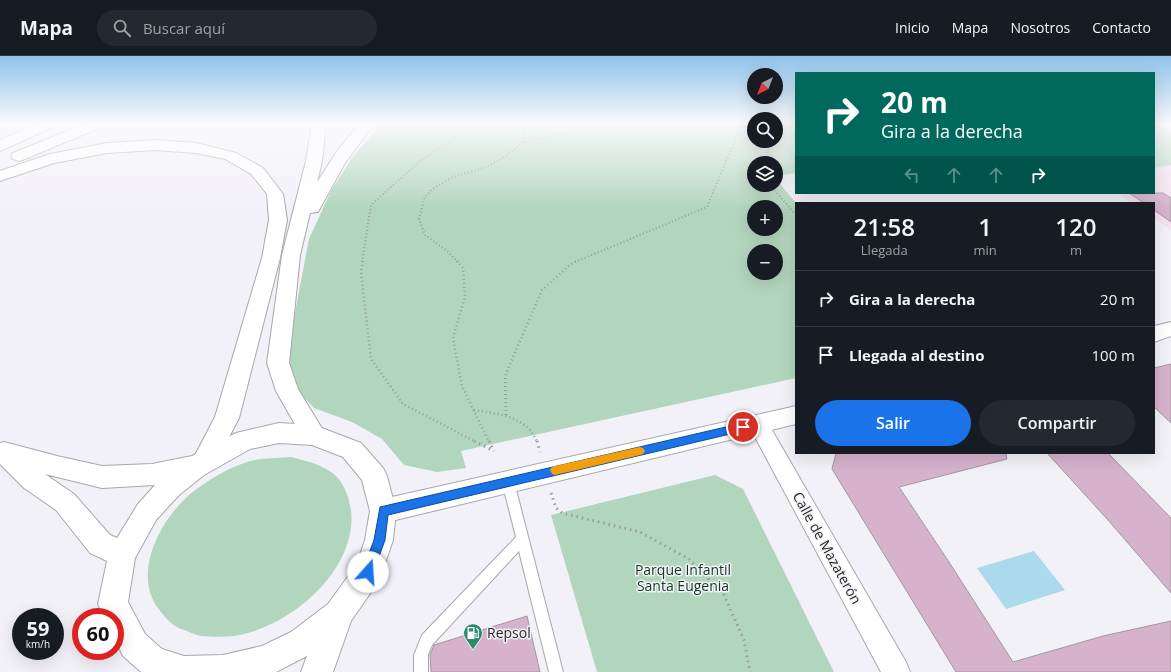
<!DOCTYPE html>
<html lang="es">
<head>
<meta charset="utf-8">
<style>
  :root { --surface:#171b24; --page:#242831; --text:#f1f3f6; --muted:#9ea1a6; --line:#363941; --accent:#1a73e8 }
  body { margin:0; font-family:"Open Sans",sans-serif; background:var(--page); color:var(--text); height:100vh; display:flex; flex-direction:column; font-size:15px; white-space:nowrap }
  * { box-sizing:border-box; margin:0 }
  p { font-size:13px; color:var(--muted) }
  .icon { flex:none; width:22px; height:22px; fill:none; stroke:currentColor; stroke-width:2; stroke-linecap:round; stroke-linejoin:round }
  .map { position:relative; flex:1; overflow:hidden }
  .side { position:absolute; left:795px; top:146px; width:360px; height:252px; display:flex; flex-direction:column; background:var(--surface); border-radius:0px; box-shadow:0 4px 16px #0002 }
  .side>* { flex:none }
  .top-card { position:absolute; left:795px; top:16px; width:360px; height:122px; border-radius:0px; box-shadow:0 4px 16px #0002; background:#00695c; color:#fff; overflow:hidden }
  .needle { width:26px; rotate:222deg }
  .tools { position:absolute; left:747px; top:12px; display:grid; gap:8px }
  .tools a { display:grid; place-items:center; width:36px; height:36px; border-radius:50%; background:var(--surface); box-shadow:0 4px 16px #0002; font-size:20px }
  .speed { position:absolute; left:12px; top:552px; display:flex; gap:8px; font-size:20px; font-weight:700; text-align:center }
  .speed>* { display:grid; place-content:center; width:52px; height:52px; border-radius:50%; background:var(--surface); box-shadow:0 4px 16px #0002; line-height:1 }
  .speed small { font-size:10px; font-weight:400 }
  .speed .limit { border:6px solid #d22; background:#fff; color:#111 }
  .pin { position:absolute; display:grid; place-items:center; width:34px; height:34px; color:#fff; margin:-17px; border:2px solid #fff; border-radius:50%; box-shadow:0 1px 4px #0007 }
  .me { position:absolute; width:44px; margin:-22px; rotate:19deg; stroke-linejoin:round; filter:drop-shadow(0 0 3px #0008) }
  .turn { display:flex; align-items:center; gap:14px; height:84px; padding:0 20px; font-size:18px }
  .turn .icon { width:52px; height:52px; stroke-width:2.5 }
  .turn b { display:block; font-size:28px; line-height:34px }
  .lanes { display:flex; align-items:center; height:38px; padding:0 20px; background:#0003; justify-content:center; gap:20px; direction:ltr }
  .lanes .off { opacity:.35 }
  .eta { display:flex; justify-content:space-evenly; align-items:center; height:68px; text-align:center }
  .eta b { font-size:24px; font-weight:600; line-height:28px }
  .button { display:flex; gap:8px; margin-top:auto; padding:8px 20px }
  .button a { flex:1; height:46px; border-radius:24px; background:var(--accent); color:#fff; font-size:16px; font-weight:600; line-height:46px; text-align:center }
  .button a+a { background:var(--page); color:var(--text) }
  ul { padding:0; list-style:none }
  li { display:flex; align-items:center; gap:12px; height:56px; padding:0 20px; border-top:1px solid var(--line) }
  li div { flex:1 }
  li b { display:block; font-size:15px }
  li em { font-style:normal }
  header { display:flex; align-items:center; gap:24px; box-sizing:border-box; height:56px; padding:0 20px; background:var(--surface); border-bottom:1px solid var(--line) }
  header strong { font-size:19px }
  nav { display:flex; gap:22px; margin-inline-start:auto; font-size:14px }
  .search { width:280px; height:36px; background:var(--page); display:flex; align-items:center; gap:10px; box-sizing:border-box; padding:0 14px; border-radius:22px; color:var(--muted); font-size:15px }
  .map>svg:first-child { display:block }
  .education { fill:#f6e1f0 }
  .green { fill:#b2d6bd; fill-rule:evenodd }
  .water { fill:#abdaeb }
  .building { fill:#d6b2cd; stroke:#9f999e }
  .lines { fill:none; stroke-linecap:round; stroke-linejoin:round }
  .lane-casing { stroke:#a7a6ac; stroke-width:2 }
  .street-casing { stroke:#a7a6ac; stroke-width:2 }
  .secondary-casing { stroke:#a7a6ac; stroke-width:2 }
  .primary-casing { stroke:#a7a6ac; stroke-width:2 }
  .highway-casing { stroke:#a7a6ac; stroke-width:2 }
  .path-far2 { stroke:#9b9a9f; stroke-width:2; stroke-dasharray:1 2.5; stroke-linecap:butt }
  .path-far1 { stroke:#9b9a9f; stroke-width:2.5; stroke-dasharray:1 3; stroke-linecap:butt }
  .path { stroke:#9b9a9f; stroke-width:3; stroke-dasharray:1.5 4; stroke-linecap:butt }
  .lane { fill:#fff; fill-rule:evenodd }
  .street { fill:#fff; fill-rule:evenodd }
  .secondary { fill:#fff; fill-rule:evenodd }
  .primary { fill:#fff; fill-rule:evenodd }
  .highway { fill:#fff; fill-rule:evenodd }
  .route { fill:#1a73e8; stroke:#114b97 }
  .slow { fill:#f59e0b }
  .labels { text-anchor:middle; stroke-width:3; stroke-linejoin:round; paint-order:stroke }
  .near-street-label { font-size:14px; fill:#272729; stroke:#f3f1f8 }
  .near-park-label { font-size:14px; fill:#0d3b21; stroke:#f3f1f8 }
  .near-poi-label { font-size:14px; fill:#272729; stroke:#f3f1f8; text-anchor:start }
</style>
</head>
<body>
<header>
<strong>Mapa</strong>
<div class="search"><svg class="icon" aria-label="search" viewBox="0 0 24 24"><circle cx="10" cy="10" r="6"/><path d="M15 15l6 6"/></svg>Buscar aquí</div>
<nav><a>Inicio</a><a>Mapa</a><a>Nosotros</a><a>Contacto</a></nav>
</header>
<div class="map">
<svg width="1171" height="616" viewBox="0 0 1171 616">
  <rect width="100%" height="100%" fill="#f3f1f8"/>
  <polygon class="education" points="1154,67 1171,67 1171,174 1154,162 1154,147 1131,147 1117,137 1154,137"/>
  <g class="green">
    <path d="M383,67H754V85H776V67H796V117L776,120V107H754V129H776V123L796,147V322L461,395L466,412L437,416L404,409L382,383L352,366L314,352L295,332L286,304L309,183L331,135L353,100ZM754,151H776V173H754ZM754,195H776V217H754Z"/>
    <polygon points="1154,67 1171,75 1171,109 1154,112"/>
    <path d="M291,401C307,405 325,409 337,421C345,430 349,442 351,454C358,514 290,572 234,580C225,581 211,581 201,580C195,579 188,575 181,573C172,569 167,564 161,556C128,519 163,456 198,432C216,419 239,406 260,403C270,402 281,402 291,401Z"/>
    <polygon points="715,419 743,433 834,616 597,616 551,459"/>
  </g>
  <polygon class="water" points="1034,495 1065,534 1006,553 977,512"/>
  <g class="building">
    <polygon points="1129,137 1163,137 1171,142 1171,166 1154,154 1154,147 1144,147"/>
    <polygon points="1171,308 1171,367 1154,351 1154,312"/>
    <polygon points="836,397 1006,397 1007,403 899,431 949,506 1013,606 1103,580 1171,565 1171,616 956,616 832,413"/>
    <polygon points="1047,397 1108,397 1171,462 1171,537 1108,464"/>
    <polygon points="527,560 540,616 431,616 430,599 434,589"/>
  </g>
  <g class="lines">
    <g class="lane-casing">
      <polygon id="lane" points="508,421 512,422 514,426 563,616 549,616 519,495 432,589 428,599 428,616 414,616 414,599 422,579 516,481 502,426 504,422"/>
    </g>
    <g class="street-casing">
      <polygon id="street" points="758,360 765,362 906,606 910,616 881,616 748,368 751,362"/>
    </g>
    <g class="secondary-casing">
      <g id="secondary">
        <polygon points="1171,266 1171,280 1154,286 1154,270"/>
        <polygon points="796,350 796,368 383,467 374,463 370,455 374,447 383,443"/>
      </g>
    </g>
    <g class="primary-casing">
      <path id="primary" d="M279,367L314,369L361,387L383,412L387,420L396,455L393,484L382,516L378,526L351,565L333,616H301L307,600L276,616H141L123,600L115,583V561H104L98,548L107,505L90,497L56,454L24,432L0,408V387L4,386L57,400L102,410L152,408L192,400L236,377ZM279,387L312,389L343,401L362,424L370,455L365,484L357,508L328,548L291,576L262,590L223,599L184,600L162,593L145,578L128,546L135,502L156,464L179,439L204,419L250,393ZM45,418L102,432L155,429L138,448L117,482L110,479L74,438Z"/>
    </g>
    <g class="highway-casing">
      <g id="highway">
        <polygon points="39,67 57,67 55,70 0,95 0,84"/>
        <polygon points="87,67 106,67 104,70 25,103 19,105 13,103 11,100 13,97"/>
        <polygon points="312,67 326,67 322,105 317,126 338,94 360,67 375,67 345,107 318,156 310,157 300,199 289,307 298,333 326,379 323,386 314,389 305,386 276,335 267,307 282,199 306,105"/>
        <polygon points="155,84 196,87 236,97 263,112 283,138 287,164 280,202 239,362 213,412 204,416 195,412 192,405 215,361 262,202 269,164 267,138 251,118 225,103 196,97 155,94 107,97 54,107 0,125 0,115 50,98 107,87"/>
      </g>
    </g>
    <g class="path-far2">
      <polyline points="776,71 778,67"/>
      <polyline points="522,87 614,67"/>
      <polyline points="764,107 771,85"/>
      <polyline points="770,129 796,159"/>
      <polyline points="362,206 371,149 418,107 454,82 464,67"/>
      <polyline points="458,206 447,195 425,179 419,163 424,143 432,133 453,121 486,111 506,100 522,87 528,67"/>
      <polyline points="575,206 707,151 742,67"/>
    </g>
    <g class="path-far1">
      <polyline points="363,205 361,216 371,303 403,348 476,386"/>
      <polyline points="457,205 463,212 465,241 453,282 462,330 489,386"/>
      <path d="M474,354C498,358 527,360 537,386"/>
      <polyline points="506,359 505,320 542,234 571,208 577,205"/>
    </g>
    <g class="path">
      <polyline points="474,385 494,395"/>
      <polyline points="489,385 494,395"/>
      <polyline points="537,385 540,396"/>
      <polyline points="551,437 556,452 562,457 640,476 689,503 724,539 744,584 750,616"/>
    </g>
    <use href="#lane" class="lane"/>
    <use href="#street" class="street"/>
    <use href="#secondary" class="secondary"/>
    <use href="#primary" class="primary"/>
    <use href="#highway" class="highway"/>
  </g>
  <linearGradient id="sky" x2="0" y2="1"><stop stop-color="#8fc3e9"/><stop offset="0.44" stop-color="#faf9fc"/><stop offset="1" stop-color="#faf9fc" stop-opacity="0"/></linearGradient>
  <rect width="1171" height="153" fill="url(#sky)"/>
  <polygon class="route" points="743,367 747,369 748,371 747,374 743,375 388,459 385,484 372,520 368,521 364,520 362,516 374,484 380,451"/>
  <polygon class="slow" points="640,391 643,392 645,395 643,398 640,399 555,419 552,418 550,414 552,411 555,410"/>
  <defs>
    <g id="fuel-pin" transform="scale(1)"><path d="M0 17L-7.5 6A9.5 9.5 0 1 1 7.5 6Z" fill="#288d68" stroke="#f3f1f8"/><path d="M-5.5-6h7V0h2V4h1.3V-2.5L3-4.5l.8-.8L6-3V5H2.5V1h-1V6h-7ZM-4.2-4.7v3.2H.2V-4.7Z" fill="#fff"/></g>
  </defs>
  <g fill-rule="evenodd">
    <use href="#fuel-pin" x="473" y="577"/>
  </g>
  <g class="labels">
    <g class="near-street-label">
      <text transform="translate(827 492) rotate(61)" y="5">Calle de Mazaterón</text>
    </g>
    <g class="near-park-label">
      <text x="683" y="519">Parque Infantil<tspan x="683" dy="16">Santa Eugenia</tspan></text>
    </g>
    <g class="near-poi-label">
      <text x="487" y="582">Repsol</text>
    </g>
  </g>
</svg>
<div class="tools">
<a><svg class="needle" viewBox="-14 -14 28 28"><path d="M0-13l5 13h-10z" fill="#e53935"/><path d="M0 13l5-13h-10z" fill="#9ea1a6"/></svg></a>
<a><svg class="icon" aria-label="search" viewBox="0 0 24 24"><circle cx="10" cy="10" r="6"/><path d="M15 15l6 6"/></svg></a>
<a><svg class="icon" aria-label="layers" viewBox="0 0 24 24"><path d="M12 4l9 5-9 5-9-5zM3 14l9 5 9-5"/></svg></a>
<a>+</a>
<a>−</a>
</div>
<div class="speed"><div>59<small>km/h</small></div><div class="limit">60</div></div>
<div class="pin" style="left:743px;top:371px;background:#d93025"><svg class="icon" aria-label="arrive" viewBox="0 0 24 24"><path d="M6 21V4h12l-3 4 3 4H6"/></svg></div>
<svg class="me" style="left:368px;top:516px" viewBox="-20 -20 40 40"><circle r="19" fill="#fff"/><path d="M0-13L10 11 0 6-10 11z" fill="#1a73e8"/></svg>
<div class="top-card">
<div class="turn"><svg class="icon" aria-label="right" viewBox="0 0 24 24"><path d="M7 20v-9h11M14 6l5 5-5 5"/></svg><div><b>20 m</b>Gira a la derecha</div></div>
<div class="lanes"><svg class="icon off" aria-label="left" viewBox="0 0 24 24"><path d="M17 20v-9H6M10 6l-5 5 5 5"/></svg><svg class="icon off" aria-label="ahead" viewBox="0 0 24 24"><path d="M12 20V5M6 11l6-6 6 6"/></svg><svg class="icon off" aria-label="ahead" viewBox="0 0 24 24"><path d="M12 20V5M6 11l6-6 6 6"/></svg><svg class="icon" aria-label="right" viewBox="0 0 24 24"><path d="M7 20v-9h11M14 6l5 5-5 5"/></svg></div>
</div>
<section class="side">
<div class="eta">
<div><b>21:58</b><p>Llegada</p></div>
<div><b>1</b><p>min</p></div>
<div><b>120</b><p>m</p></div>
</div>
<ul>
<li><svg class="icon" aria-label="right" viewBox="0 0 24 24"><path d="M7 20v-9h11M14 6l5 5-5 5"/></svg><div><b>Gira a la derecha</b></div><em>20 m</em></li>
<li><svg class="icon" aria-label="arrive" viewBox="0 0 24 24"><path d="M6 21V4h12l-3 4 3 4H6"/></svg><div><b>Llegada al destino</b></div><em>100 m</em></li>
</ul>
<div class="button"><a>Salir</a><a>Compartir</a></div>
</section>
</div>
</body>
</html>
